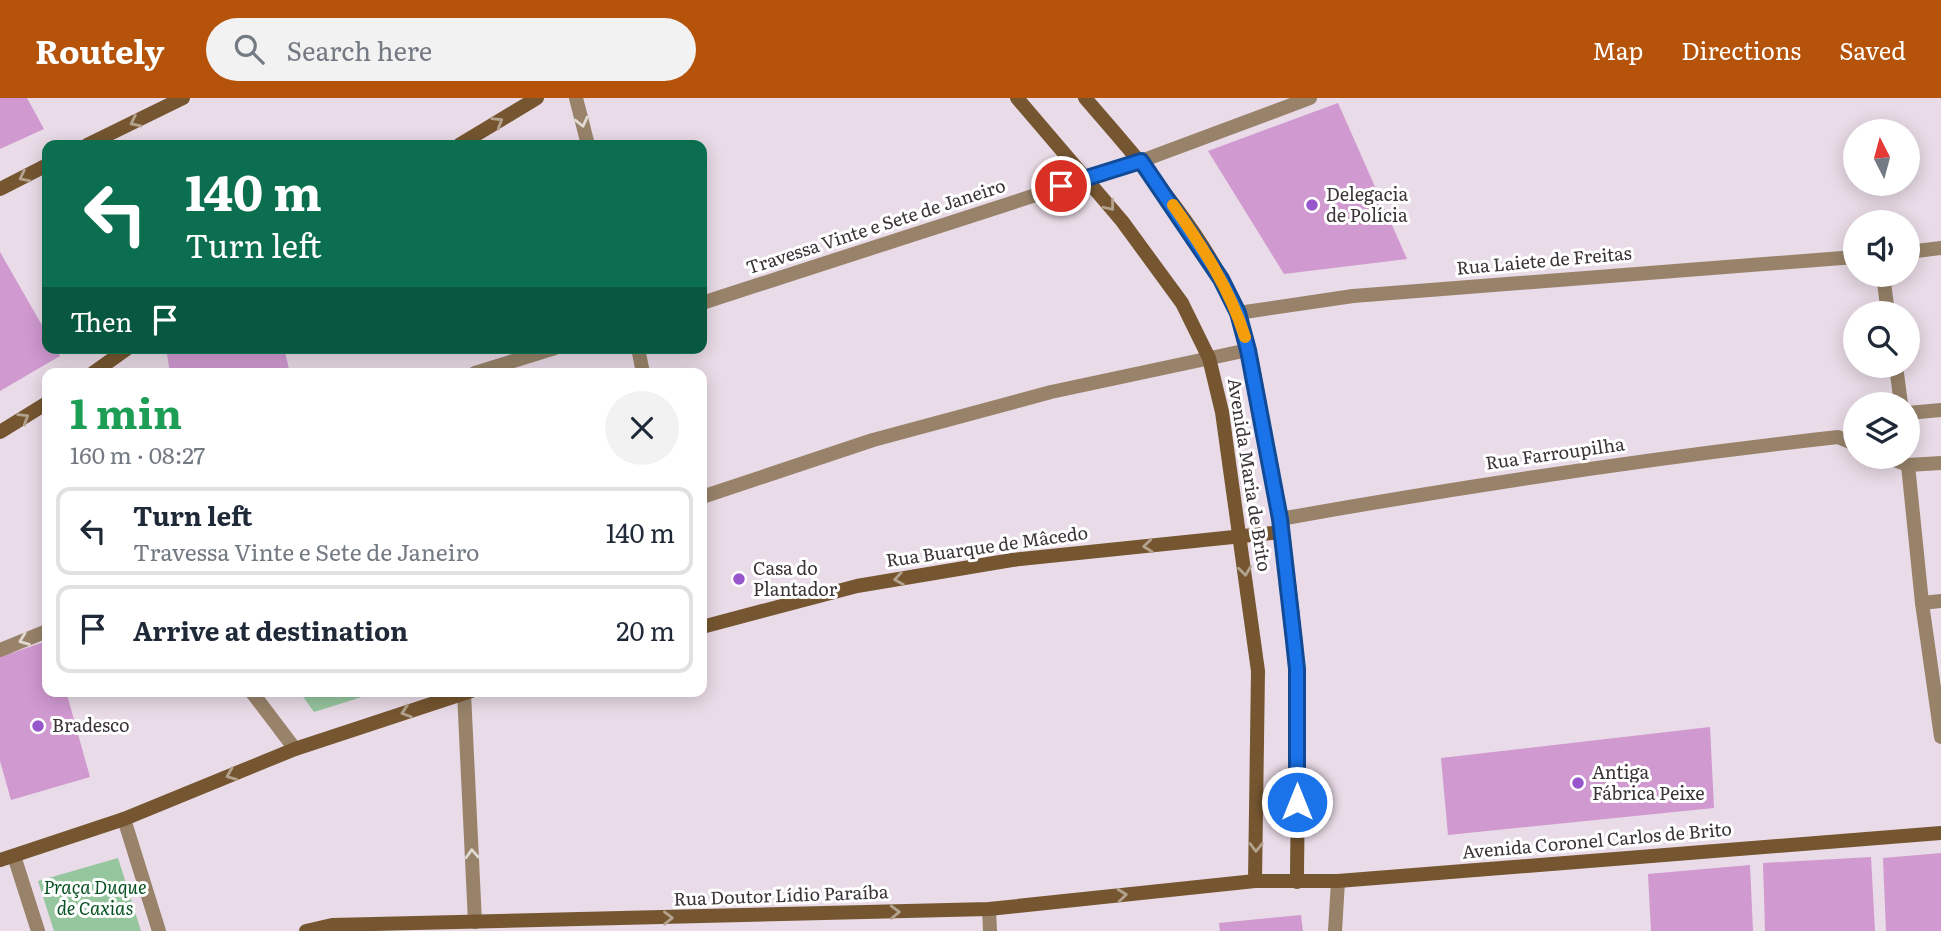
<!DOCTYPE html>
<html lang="en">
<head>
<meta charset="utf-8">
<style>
  :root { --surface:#fff; --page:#f2f2f3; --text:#1f2937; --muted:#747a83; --line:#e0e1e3; --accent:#b45309 }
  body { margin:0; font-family:Literata,serif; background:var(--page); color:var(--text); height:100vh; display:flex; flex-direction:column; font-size:26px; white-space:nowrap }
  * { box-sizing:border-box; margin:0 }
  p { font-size:23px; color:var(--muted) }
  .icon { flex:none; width:38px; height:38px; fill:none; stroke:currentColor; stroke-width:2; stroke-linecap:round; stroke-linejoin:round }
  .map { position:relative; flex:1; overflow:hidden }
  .drawer { position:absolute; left:42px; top:270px; width:665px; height:329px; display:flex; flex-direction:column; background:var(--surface); border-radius:14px; box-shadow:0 4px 18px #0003 }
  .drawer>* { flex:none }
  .hud { position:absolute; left:42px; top:42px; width:665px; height:214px; border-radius:14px; box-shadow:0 4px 18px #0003; background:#0b6e4f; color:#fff; overflow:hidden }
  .needle { width:46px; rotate:354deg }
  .fabs { position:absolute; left:1843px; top:21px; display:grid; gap:14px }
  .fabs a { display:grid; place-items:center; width:77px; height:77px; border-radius:50%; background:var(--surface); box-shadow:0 4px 18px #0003; font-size:35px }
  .pin { position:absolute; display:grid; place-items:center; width:60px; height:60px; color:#fff; margin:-30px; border:4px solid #fff; border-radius:50%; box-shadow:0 2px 7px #0007 }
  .me { position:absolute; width:77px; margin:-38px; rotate:0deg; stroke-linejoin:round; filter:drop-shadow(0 0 5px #0008) }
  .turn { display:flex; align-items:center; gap:24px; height:147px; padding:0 28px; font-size:32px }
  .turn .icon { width:91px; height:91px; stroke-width:2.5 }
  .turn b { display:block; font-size:49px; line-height:60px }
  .then { display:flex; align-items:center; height:66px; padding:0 28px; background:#0003; gap:14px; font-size:26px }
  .round { display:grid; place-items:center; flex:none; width:74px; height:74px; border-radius:37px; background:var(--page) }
  .summary { display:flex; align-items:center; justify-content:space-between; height:119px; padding:0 28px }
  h1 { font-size:42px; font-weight:700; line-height:52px; color:#1e9e55 }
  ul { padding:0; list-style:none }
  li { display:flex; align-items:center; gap:21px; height:88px; margin:0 14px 10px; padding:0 14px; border:4px solid var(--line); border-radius:14px }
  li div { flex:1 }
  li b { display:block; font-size:26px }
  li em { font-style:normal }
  header { display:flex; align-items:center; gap:42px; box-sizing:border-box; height:98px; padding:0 35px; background:var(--accent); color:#fff }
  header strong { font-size:33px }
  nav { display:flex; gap:38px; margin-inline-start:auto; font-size:24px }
  .search { width:490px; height:63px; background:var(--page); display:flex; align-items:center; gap:18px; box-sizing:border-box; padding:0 24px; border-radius:38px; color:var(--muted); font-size:26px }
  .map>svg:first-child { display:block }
  .green { fill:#96c69e }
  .building { fill:#d099d0 }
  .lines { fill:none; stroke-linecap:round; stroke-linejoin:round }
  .service { stroke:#98836a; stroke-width:14 }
  .minor { stroke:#98836a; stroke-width:14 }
  .tertiary { stroke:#98836a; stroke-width:14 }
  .secondary { stroke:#755630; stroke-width:14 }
  .oneway { stroke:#b3a28d }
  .oneway2 { stroke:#e0dad2 }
  .route-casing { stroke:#114b97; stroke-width:18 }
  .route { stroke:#1a73e8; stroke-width:12 }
  .slow { stroke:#f59e0b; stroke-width:12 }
  .poi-dot { fill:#9756cb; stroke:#fff; stroke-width:2.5 }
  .labels { text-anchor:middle; stroke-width:6; stroke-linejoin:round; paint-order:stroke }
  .poi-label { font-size:18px; fill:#3a3439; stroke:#fff; text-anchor:start }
  .street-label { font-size:18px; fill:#3a3439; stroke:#fff }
  .park-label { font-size:18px; font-style:italic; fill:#075222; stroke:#fff }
</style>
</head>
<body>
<header>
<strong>Routely</strong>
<div class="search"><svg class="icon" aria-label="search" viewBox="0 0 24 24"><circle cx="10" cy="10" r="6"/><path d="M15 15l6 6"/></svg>Search here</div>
<nav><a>Map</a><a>Directions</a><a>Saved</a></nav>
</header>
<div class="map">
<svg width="1941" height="833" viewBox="0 0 1941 833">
  <rect width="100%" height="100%" fill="#e9dbe7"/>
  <g class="green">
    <polygon points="299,593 381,593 314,614"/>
    <polygon points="118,760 141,833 54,833 38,783"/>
  </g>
  <g class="building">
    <polygon points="0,0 27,0 44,31 0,51"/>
    <polygon points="1338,5 1407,161 1284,176 1208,53"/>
    <polygon points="0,154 47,236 47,250 56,250 60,258 0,293"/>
    <polygon points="166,250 284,250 290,275 170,275"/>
    <polygon points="47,543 47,593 66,593 90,679 11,702 0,663 0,559"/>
    <polygon points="1710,629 1714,710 1448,737 1441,660"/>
    <polygon points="1941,755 1941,833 1886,833 1883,760"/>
    <polygon points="1871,759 1875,833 1765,833 1763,765"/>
    <polygon points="1750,767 1753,833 1651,833 1648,776"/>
    <polygon points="1301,817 1303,833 1220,833 1219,825"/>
  </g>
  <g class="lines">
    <g class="service">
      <polyline points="475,275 555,250"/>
      <polyline points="1908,367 1922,505 1941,639"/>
      <polyline points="1922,505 1941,503"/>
      <polyline points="1335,833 1338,783"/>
    </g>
    <g class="minor">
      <polyline points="576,0 588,47"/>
      <polyline points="1908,154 1941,150"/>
      <polyline points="1883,177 1888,215"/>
      <polyline points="702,205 1141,63 1310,0"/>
      <polyline points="1238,215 1353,198 1855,159"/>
      <polyline points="638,250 643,275"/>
      <polyline points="1896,268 1901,306"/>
      <polyline points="1908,315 1941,312"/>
      <polyline points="1886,359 1908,367 1941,365"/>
      <polyline points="702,399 873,342 1051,294 1248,252"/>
      <path d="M1280,421C1465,388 1650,360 1838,339L1855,346"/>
      <polyline points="0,552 47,533"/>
      <polyline points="251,593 295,651"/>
      <polyline points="464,595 475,824"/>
    </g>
    <g class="tertiary">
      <polyline points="124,721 159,833"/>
      <polyline points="14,758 38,833"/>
      <polyline points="989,811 990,833"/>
    </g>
    <g class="secondary">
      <polyline points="1017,0 1122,123 1182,205 1209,260 1222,314 1258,573 1255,783"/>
      <path d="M1085,0C1138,61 1209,140 1238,216C1253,257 1259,302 1266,345C1280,420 1293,496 1297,571C1301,642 1297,713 1297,784"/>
      <polyline points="87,47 183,0"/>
      <polyline points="459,47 537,0"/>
      <polyline points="0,91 47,67"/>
      <polyline points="93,275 128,250"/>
      <polyline points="0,334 47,305"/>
      <polyline points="702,529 857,488 1012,462 1282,434"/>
      <polyline points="0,762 124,721 295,651 471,593"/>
      <polyline points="306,833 332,827 989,811 1255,783 1338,783 1941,735"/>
    </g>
  </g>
  <defs><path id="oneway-chevron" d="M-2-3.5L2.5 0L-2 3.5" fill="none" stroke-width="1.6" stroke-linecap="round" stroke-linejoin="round" transform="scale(1.75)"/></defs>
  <g class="oneway">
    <use href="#oneway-chevron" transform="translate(135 24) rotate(154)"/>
    <use href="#oneway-chevron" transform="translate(498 24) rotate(-31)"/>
    <use href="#oneway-chevron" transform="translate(24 79) rotate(153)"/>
    <use href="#oneway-chevron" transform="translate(1110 108) rotate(50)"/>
    <use href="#oneway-chevron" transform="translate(24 320) rotate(-32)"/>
    <use href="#oneway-chevron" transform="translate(1148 448) rotate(174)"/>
    <use href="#oneway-chevron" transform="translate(1245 473) rotate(83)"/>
    <use href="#oneway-chevron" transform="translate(899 481) rotate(170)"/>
    <use href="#oneway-chevron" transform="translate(406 614) rotate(162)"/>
    <use href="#oneway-chevron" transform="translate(231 677) rotate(158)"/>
    <use href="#oneway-chevron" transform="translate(1256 749) rotate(91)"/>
    <use href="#oneway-chevron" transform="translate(1122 797) rotate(-6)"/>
    <use href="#oneway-chevron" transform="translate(895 814) rotate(-2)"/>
    <use href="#oneway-chevron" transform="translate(668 820) rotate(-1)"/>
  </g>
  <g class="oneway2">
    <use href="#oneway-chevron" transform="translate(582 24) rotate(76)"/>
    <use href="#oneway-chevron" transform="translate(24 542) rotate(159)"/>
    <use href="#oneway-chevron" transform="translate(472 756) rotate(-93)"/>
  </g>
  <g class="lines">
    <g class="route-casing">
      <polyline id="route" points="1061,88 1141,63 1221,181 1238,215 1248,252 1280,421 1294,543 1297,571 1297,704"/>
    </g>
    <use href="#route" class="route"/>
    <path class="slow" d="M1173,107C1202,148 1230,191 1245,239"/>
  </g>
  <g class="poi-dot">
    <circle cx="1312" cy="107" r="7"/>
    <circle cx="739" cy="481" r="7"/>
    <circle cx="38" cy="628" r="7"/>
    <circle cx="1578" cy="685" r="7"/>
  </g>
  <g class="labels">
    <g class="poi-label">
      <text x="1326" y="103">Delegacia<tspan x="1326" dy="21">de Polícia</tspan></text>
      <text x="753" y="477">Casa do<tspan x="753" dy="21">Plantador</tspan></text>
      <text x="52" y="634">Bradesco</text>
      <text x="1592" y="681">Antiga<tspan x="1592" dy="21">Fábrica Peixe</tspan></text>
    </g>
    <g class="street-label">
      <text transform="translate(876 129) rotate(-18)" y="6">Travessa Vinte e Sete de Janeiro</text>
      <text transform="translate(1544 163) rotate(-5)" y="6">Rua Laiete de Freitas</text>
      <text transform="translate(1555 356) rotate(-8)" y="6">Rua Farroupilha</text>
      <text transform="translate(1249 377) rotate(81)" y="6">Avenida Maria de Brito</text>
      <text transform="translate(987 449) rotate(-8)" y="6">Rua Buarque de Mâcedo</text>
      <text transform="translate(1597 743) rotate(-5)" y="6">Avenida Coronel Carlos de Brito</text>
      <text transform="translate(781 798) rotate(-2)" y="6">Rua Doutor Lídio Paraíba</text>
    </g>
    <g class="park-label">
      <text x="95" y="796">Praça Duque<tspan x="95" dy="21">de Caxias</tspan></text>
    </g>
  </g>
</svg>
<div class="fabs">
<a><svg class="needle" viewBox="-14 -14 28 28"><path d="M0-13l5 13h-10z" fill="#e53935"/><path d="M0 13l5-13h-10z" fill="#747a83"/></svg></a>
<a><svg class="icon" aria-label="sound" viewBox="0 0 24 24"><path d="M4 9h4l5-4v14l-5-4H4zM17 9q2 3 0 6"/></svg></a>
<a><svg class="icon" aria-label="search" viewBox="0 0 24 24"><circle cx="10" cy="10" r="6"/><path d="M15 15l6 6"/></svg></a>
<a><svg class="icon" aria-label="layers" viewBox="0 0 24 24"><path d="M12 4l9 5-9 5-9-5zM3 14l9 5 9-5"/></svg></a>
</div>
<div class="pin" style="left:1061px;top:88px;background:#d93025"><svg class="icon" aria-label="arrive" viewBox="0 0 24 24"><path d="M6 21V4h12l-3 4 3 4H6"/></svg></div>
<svg class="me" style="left:1297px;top:704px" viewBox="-20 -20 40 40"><circle r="17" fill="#1a73e8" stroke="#fff" stroke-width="3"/><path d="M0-11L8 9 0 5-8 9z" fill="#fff"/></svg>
<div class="hud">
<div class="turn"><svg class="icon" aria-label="left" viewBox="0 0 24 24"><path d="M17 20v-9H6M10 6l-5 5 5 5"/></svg><div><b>140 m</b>Turn left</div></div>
<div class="then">Then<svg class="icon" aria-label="arrive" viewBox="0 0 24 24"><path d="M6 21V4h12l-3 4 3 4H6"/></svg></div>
</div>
<section class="drawer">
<div class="summary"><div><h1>1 min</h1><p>160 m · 08:27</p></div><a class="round"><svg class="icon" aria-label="close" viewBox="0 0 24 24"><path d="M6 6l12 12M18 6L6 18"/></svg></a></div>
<ul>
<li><svg class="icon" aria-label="left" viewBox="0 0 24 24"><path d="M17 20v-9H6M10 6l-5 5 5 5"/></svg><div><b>Turn left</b><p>Travessa Vinte e Sete de Janeiro</p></div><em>140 m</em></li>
<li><svg class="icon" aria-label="arrive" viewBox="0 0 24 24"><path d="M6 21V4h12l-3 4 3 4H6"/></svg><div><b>Arrive at destination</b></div><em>20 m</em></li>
</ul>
</section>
</div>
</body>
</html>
